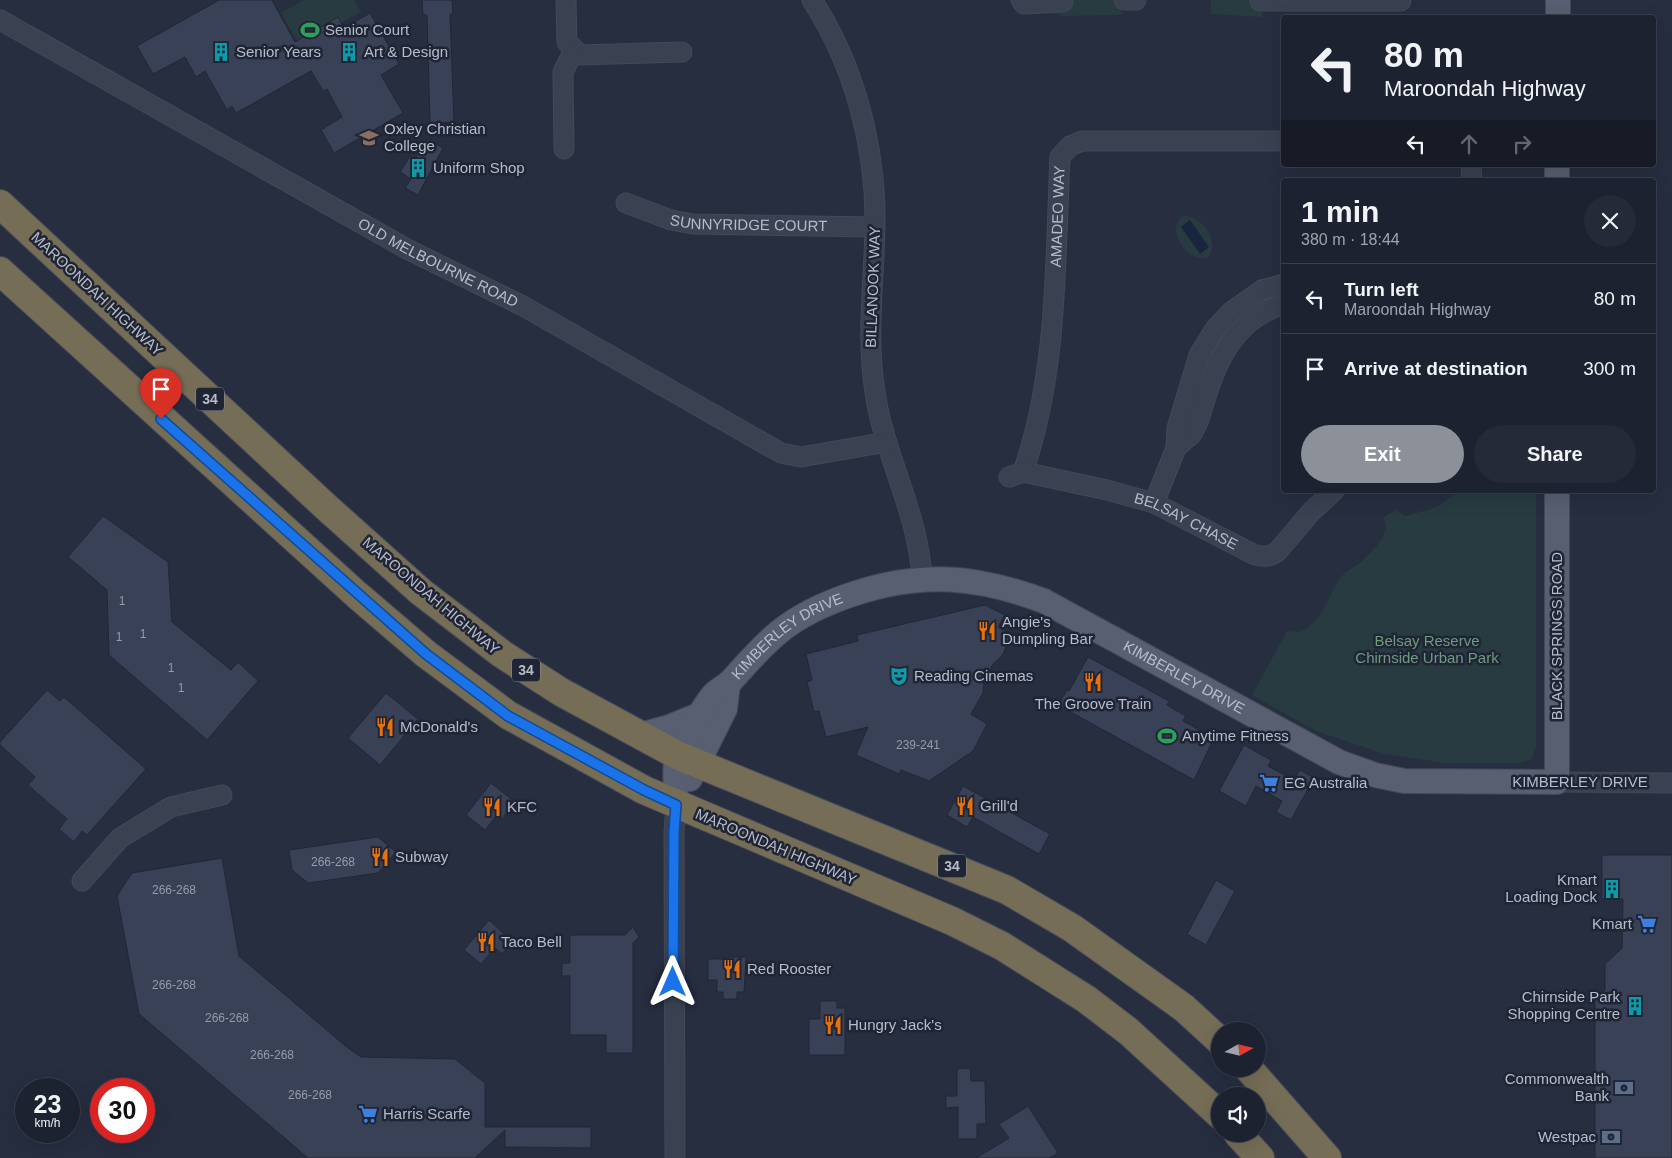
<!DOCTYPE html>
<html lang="en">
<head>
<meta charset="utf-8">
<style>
  :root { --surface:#1c2230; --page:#252a38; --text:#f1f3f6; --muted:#a0a4ab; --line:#3a3f4c; --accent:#8c9099 }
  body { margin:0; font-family:Helvetica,sans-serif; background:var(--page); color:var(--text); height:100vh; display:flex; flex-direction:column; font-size:19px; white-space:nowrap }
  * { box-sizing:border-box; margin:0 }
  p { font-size:16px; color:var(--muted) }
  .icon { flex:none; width:28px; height:28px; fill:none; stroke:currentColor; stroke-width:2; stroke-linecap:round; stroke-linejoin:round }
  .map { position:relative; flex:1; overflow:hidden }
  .drawer { position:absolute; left:1281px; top:178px; width:375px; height:315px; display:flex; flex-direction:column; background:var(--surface); border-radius:5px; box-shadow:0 5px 20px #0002,0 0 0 1px var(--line) }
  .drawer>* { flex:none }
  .hud { position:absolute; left:1281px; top:15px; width:375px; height:152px; border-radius:5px; box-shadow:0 5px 20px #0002,0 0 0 1px var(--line); background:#1c2230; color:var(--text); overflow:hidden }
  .needle { width:32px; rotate:82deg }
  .fabs { position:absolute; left:1211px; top:1022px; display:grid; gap:10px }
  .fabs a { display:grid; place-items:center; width:55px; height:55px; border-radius:50%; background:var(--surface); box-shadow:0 5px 20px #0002,0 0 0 1px var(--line); font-size:25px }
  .speed { position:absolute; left:15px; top:1078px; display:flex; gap:10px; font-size:25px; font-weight:700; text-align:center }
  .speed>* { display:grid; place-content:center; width:65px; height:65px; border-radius:50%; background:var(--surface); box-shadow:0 5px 20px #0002,0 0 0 1px var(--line); line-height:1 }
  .speed small { font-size:12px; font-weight:400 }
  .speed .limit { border:8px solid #d22; background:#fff; color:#111 }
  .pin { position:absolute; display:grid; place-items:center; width:42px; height:42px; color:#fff; margin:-51px -21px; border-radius:50% 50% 50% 0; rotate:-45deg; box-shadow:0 0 5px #0007 }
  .pin .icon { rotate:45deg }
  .me { position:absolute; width:55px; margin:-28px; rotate:0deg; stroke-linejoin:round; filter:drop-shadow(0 0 4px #0008) }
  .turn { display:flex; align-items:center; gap:18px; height:105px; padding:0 20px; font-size:22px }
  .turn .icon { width:65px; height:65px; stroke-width:2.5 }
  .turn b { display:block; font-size:35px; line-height:42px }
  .lanes { display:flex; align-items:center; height:48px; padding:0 20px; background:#0003; justify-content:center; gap:25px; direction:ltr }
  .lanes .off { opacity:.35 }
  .round { display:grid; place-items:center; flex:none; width:52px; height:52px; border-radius:26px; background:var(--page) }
  .overview { display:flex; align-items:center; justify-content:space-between; height:85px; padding:0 20px }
  h1 { font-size:30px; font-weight:700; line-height:38px }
  .action { display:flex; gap:10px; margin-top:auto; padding:10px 20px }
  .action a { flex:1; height:58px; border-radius:30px; background:var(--accent); color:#fff; font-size:20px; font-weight:700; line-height:58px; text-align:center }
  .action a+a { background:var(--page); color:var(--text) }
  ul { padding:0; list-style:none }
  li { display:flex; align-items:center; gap:15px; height:70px; padding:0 20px; border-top:1px solid var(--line) }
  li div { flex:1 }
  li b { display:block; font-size:19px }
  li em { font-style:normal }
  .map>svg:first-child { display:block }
  .green { fill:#283b41 }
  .water { fill:#19243e }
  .building { fill:#384156; stroke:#212737 }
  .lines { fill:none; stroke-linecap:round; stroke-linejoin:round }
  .minor-casing { stroke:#444959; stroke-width:21 }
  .major-casing { stroke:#444959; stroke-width:26 }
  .highway-casing { stroke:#454b5a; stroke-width:30 }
  .minor { stroke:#3a4150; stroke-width:19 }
  .major { stroke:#585f70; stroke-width:24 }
  .highway { stroke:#766d57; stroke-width:28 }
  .route-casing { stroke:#114b97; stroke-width:12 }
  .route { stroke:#1a73e8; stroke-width:9 }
  .labels { text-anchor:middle; stroke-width:5; stroke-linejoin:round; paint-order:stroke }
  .number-label { font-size:12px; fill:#959bab }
  .shield { fill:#1f2535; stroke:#898f9d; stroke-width:1 }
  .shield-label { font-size:14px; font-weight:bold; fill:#b7bcca }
  .poi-label { font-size:15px; fill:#b7bcca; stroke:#1f2535; text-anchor:start }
  .street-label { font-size:15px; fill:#b7bcca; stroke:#1f2535 }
  .park-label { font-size:15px; fill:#6e9b7e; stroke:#1f2535 }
</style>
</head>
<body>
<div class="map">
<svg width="1672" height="1158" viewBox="0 0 1672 1158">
  <rect width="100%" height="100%" fill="#262e40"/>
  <g class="green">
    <polygon points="304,0 354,0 361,12 300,46 281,13"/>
    <polygon points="1053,0 1122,0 1122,15 1060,16"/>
    <polygon points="1211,0 1262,0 1262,17 1211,14"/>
    <path d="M1184,216C1203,217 1219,239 1209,257C1189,266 1162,227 1184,216Z"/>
    <path d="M1462,490H1536V748L1531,760L1517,763H1445L1385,754L1316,731L1252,695L1287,631L1300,632C1323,622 1328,595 1341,577C1344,572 1352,569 1357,565C1369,556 1393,533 1383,518L1395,510L1405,516L1435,508Z"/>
  </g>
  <polygon class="water" points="1190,220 1209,247 1200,254 1181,227"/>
  <g class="building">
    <polygon points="219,0 272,0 295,42 338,17 344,28 370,13 399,64 381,75 403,113 334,153 321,130 342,117 327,89 323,91 311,71 236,113 232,106 227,110 205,71 196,77 185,57 153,74 137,46"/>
    <polygon points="422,0 452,0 453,14 450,14 454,122 430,123 427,15 423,15"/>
    <polygon points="427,139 443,148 418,195 405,188 411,179 400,172 410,156 415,159"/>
    <polygon points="103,516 168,562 172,622 231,670 238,662 258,681 207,740 109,655 107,590 68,557"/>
    <polygon points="985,605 1005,615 998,627 1012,635 1002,656 993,664 989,671 984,681 983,693 971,714 987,724 973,751 929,781 901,770 899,774 856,755 868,727 826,737 819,711 814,712 807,682 812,680 806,654 858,641 857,635"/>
    <polygon points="1088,657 1169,701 1167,705 1186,716 1183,721 1214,738 1194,780 1058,705 1067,690 1069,691"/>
    <polygon points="47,690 60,701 64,697 146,769 87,835 82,831 74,842 59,829 67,819 28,785 35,777 0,745 0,742"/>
    <polygon points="386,693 418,719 380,765 348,738"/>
    <polygon points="1244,745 1271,760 1268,766 1294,780 1300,770 1314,778 1291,820 1276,812 1282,801 1256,786 1246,806 1219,791"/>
    <polygon points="491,783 515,802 502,819 497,815 485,830 466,815"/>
    <polygon points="963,786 1050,834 1039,854 973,817 967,827 947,815"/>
    <polygon points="378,837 396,852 378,873 308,883 292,870 289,850"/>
    <polygon points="1602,855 1672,855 1672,1158 1595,1158 1595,997 1605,990 1605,964 1622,948 1623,899 1602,899"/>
    <polygon points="222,858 239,956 348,1048 361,1057 455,1059 485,1083 485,1127 591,1127 591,1148 505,1147 505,1130 475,1158 308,1158 139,1014 117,896 132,873"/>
    <polygon points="1216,880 1235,891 1206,945 1187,934"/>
    <polygon points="489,920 513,942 502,954 495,948 481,964 464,950"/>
    <polygon points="633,927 639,937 633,943 633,1053 606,1053 606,1035 570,1035 570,976 562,976 562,963 570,963 570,935 625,935"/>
    <polygon points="728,957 746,957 744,992 737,992 737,999 723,999 723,992 717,992 717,980 708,980 708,959 728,959"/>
    <polygon points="820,1001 837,1001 837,1008 845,1008 845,1055 809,1055 809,1019 820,1019"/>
    <polygon points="970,1068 971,1081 985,1081 986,1124 977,1124 977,1139 958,1139 958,1107 946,1108 946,1096 957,1096 957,1069"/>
    <polygon points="1028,1106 1058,1153 1049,1158 976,1158 1009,1138 999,1124"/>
  </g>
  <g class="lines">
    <g class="minor-casing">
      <g id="minor">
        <polyline points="566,0 567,42 580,55 682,52"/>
        <path d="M812,0C855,66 876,148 875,226C874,282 866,337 875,392C884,456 918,511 922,578"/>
        <polyline points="1021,0 1024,4 1063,2"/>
        <polyline points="1124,0 1136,0"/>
        <polyline points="1260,1 1401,1"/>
        <path id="s1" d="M0,20L407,249L525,307L781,453L801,457L887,442"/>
        <polyline points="564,149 563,72 574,50"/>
        <polyline points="1471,165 1472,180"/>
        <path id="s2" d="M626,203L671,220L693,224L875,227"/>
        <path d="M1176,448C1181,443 1186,439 1191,435C1199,425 1201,411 1205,400C1218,356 1238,318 1284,304"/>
        <path id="s3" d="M1023,472C1058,371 1055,263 1060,157L1070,146L1082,141H1284"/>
        <path id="s4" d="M1009,477L1023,472L1107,490L1154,503L1255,555C1265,557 1270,557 1278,551L1312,511L1335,490"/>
        <polyline points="1154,503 1176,448 1177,428 1199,355 1215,329 1232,311 1262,290 1284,284"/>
        <polyline points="1557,782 1672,783"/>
        <polyline points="82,881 120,838 171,807 222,795"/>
        <polyline points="675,1158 674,832 676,805"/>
      </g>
    </g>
    <g class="major-casing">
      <g id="major">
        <polyline points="1558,18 1558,0"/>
        <polyline points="1557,180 1557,165"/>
        <polyline points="640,735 669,727 701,714"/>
        <polyline points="690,779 725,709 728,684"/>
        <path id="s5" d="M676,805C677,790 673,770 677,756C679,748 708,699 714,694C719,689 726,686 732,680C747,663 762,646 779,632C801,614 826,603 853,594C922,571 977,576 1044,601L1339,762L1375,775L1404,781L1557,782V490"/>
      </g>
    </g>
    <g class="highway-casing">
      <g id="highway">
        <polyline points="0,204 325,506 421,592 502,654 561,692 677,755 1007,890 1072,928 1184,1008 1220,1041"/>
        <polyline points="0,271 357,595 426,654 508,715 644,790 952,921 1002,946 1086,999 1128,1031 1220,1115"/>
        <polyline points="1249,1069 1327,1158"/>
        <polyline points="1238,1134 1260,1158"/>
      </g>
    </g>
    <use href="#minor" class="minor"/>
    <use href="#major" class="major"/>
    <use href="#highway" class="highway"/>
  </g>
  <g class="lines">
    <g class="route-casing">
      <polyline id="route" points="161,419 426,654 508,716 644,790 676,805 674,832 673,982"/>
    </g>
    <use href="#route" class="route"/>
  </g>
  <defs>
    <g id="stadium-bare" transform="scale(1.5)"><path d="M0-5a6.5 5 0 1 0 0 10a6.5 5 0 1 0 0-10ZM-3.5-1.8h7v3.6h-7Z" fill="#2e9e5b" stroke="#1f2535" stroke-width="2.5" paint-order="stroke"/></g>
    <g id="building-bare" transform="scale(1.5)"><path d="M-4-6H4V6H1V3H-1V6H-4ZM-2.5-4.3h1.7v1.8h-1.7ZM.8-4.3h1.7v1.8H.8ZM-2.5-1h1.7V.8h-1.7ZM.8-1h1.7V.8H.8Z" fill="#0f9aa8" stroke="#1f2535" stroke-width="2.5" paint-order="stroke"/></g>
    <g id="school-bare" transform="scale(1.5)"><path d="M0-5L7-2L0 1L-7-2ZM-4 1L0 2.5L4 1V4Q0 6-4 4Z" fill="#8d6e63" stroke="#1f2535" stroke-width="2.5" paint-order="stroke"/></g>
    <g id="restaurant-bare" transform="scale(1.5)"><path d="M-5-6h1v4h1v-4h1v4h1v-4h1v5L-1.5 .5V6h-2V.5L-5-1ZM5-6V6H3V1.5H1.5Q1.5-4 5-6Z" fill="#e8710a" stroke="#1f2535" stroke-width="2.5" paint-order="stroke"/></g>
    <g id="theatre-bare" transform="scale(1.5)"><path d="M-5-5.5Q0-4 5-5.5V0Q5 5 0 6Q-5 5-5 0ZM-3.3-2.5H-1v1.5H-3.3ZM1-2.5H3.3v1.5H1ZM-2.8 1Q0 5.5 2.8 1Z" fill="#0f9aa8" stroke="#1f2535" stroke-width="2.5" paint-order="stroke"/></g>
    <g id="supermarket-bare" transform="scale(1.5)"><path d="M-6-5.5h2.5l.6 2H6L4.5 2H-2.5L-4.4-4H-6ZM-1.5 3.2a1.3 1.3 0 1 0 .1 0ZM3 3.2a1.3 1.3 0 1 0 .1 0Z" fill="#3f7fe0" stroke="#1f2535" stroke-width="2.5" paint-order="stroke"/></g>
    <g id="bank-bare" transform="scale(1.5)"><path d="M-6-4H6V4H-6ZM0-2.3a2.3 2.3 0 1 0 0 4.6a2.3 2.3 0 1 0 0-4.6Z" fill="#5c6f8a" stroke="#1f2535" stroke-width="2.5" paint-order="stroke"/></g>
  </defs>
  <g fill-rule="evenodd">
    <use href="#stadium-bare" x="310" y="30"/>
    <use href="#building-bare" x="221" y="52"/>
    <use href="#building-bare" x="349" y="52"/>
    <use href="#school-bare" x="369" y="138"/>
    <use href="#building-bare" x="418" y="168"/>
    <use href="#restaurant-bare" x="987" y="631"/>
    <use href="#theatre-bare" x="899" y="676"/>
    <use href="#restaurant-bare" x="1093" y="682"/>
    <use href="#restaurant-bare" x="385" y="727"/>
    <use href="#stadium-bare" x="1167" y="736"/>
    <use href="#supermarket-bare" x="1269" y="783"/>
    <use href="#restaurant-bare" x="965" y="806"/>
    <use href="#restaurant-bare" x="492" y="807"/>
    <use href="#restaurant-bare" x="380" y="857"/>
    <use href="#building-bare" x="1612" y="889"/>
    <use href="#supermarket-bare" x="1647" y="924"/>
    <use href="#restaurant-bare" x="486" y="942"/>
    <use href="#restaurant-bare" x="732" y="969"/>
    <use href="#building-bare" x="1635" y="1006"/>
    <use href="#restaurant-bare" x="833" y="1025"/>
    <use href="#bank-bare" x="1624" y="1088"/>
    <use href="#supermarket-bare" x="368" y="1114"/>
    <use href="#bank-bare" x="1611" y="1137"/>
  </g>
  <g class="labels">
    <g class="number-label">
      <text x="122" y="605">1</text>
      <text x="143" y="638">1</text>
      <text x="119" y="641">1</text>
      <text x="171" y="672">1</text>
      <text x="181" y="692">1</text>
      <text x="918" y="749">239-241</text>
      <text x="333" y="866">266-268</text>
      <text x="174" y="894">266-268</text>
      <text x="174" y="989">266-268</text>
      <text x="227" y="1022">266-268</text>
      <text x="272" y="1059">266-268</text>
      <text x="310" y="1099">266-268</text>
    </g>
    <g class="shield">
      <rect x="196" y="387.5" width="28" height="23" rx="4"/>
      <rect x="512" y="658.5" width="28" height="23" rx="4"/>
      <rect x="938" y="854.5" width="28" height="23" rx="4"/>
    </g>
    <g class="shield-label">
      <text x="210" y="404">34</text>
      <text x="526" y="675">34</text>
      <text x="952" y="871">34</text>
    </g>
    <g class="poi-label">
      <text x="325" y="35">Senior Court</text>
      <text x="236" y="57">Senior Years</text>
      <text x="364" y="57">Art &amp; Design</text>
      <text x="384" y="134">Oxley Christian<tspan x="384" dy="17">College</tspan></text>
      <text x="433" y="173">Uniform Shop</text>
      <text x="1002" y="627">Angie's<tspan x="1002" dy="17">Dumpling Bar</tspan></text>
      <text x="914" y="681">Reading Cinemas</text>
      <text x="1093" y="709" text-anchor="middle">The Groove Train</text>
      <text x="400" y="732">McDonald's</text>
      <text x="1182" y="741">Anytime Fitness</text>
      <text x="1284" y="788">EG Australia</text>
      <text x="980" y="811">Grill'd</text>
      <text x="507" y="812">KFC</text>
      <text x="395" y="862">Subway</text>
      <text x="1597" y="885" text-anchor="end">Kmart<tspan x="1597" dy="17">Loading Dock</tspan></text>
      <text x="1632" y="929" text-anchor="end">Kmart</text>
      <text x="501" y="947">Taco Bell</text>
      <text x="747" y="974">Red Rooster</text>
      <text x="1620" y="1002" text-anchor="end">Chirnside Park<tspan x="1620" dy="17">Shopping Centre</tspan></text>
      <text x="848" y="1030">Hungry Jack's</text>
      <text x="1609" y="1084" text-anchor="end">Commonwealth<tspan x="1609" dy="17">Bank</tspan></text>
      <text x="383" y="1119">Harris Scarfe</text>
      <text x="1596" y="1142" text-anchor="end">Westpac</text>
    </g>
    <g class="street-label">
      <text dy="5" stroke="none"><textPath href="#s3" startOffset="259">AMADEO WAY</textPath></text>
      <text dy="5" stroke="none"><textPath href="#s2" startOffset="126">SUNNYRIDGE COURT</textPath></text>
      <text dy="5" stroke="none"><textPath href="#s1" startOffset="501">OLD MELBOURNE ROAD</textPath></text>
      <text transform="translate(873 287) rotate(-88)" y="5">BILLANOOK WAY</text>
      <text transform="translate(97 294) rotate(43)" y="5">MAROONDAH HIGHWAY</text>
      <text dy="5" stroke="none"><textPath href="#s4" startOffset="186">BELSAY CHASE</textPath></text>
      <text transform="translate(431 596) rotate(40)" y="5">MAROONDAH HIGHWAY</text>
      <text transform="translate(1557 636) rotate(-90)" y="5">BLACK SPRINGS ROAD</text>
      <text dy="5" stroke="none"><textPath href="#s5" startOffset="216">KIMBERLEY DRIVE</textPath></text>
      <text dy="5" stroke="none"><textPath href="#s5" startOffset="650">KIMBERLEY DRIVE</textPath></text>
      <text x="1580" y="787">KIMBERLEY DRIVE</text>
      <text transform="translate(776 847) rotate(23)" y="5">MAROONDAH HIGHWAY</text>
    </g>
    <g class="park-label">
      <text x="1427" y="646">Belsay Reserve<tspan x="1427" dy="17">Chirnside Urban Park</tspan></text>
    </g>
  </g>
</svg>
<div class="fabs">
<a><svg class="needle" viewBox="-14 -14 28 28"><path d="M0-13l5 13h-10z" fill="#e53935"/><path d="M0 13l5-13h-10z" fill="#a0a4ab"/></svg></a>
<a><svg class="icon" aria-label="sound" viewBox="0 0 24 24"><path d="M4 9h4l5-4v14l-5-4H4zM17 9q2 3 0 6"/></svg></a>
</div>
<div class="speed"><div>23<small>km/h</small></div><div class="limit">30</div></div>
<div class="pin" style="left:161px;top:419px;background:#d93025"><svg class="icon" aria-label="arrive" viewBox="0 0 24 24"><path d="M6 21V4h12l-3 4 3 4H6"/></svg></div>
<svg class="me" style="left:673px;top:982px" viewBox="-20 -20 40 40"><path d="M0-17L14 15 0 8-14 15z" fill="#1a73e8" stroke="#fff" stroke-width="4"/></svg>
<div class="hud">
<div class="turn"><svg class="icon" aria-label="left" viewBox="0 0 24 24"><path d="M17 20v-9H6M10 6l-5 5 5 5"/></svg><div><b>80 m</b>Maroondah Highway</div></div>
<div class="lanes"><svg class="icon" aria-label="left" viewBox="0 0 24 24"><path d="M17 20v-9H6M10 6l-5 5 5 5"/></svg><svg class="icon off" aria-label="ahead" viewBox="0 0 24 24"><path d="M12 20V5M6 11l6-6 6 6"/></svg><svg class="icon off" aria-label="right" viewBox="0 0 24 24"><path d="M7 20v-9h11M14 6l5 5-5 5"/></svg></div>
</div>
<section class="drawer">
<div class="overview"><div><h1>1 min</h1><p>380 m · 18:44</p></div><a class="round"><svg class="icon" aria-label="close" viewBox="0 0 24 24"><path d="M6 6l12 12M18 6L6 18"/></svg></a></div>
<ul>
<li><svg class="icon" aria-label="left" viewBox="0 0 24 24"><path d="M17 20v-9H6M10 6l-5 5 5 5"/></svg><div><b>Turn left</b><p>Maroondah Highway</p></div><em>80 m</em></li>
<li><svg class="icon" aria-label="arrive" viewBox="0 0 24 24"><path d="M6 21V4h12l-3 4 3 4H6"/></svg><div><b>Arrive at destination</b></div><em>300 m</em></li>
</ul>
<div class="action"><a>Exit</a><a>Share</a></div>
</section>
</div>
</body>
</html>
